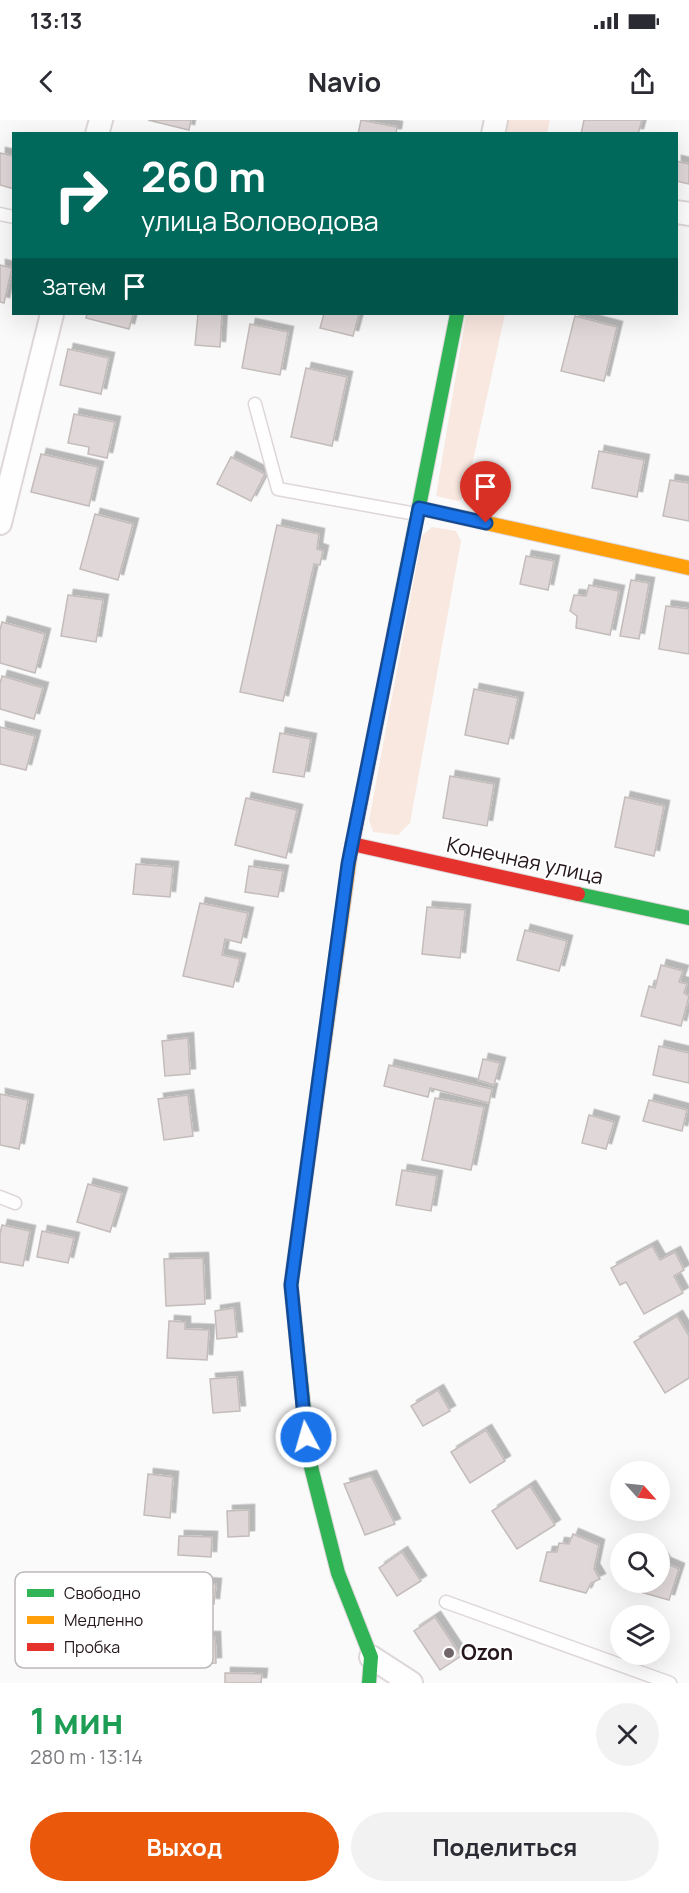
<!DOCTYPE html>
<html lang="ru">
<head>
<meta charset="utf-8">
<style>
  :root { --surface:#fff; --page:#f2f2f3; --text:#2b2b33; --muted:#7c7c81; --accent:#ea580c }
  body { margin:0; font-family:Manrope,sans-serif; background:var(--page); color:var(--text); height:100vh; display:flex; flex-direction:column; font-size:22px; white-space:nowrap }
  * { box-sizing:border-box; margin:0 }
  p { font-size:20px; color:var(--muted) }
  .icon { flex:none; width:33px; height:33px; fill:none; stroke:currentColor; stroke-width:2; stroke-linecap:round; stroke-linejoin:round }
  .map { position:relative; height:1563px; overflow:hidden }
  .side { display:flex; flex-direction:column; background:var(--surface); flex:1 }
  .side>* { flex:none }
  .banner { position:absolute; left:12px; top:12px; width:666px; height:183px; border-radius:0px; box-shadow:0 6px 24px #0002; background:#00695c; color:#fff; overflow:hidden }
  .needle { width:39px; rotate:117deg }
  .buttons { position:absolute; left:610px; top:1341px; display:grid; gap:12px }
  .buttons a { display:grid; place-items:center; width:60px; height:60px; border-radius:50%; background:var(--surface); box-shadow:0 6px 24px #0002; font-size:30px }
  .pin { position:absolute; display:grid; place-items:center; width:51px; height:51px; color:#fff; margin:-62px -26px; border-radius:50% 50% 50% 0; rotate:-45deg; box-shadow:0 0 6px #0007 }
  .pin .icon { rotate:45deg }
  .me { position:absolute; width:66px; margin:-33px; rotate:354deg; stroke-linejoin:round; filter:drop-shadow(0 0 4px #0008) }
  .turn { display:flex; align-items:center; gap:21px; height:126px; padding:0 30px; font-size:27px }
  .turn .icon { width:78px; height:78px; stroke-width:2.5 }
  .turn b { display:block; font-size:42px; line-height:51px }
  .then { display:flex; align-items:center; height:57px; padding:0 30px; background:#0003; gap:12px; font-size:22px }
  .round { display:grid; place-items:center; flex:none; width:63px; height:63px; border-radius:32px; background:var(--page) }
  .summary { display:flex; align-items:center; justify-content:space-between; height:102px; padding:0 30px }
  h1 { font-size:36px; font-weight:700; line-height:45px; color:#1e9e55 }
  .cta { display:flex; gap:12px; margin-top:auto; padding:12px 30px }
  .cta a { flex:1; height:69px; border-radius:36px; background:var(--accent); color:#fff; font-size:24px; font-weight:700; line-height:69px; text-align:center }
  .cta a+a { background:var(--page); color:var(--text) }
  .status { display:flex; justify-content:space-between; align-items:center; height:42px; padding:0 30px; background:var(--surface); direction:ltr }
  .status svg { height:16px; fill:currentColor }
  header { display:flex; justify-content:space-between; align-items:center; height:78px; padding:0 30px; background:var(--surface); font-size:27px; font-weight:700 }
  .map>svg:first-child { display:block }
  .green { fill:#f9e8e0 }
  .building { fill:#e0d8d8; stroke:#c3bcbb; stroke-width:1.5; filter:url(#shadow) }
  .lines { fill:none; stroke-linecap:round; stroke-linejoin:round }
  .lane-casing { stroke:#ded7d9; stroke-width:15 }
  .street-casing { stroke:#ded7d9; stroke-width:26 }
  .fast-casing { stroke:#ded7d9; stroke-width:16 }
  .slow-casing { stroke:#ded7d9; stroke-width:16 }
  .jam-casing { stroke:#ded7d9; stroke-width:16 }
  .lane { stroke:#fefefe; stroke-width:12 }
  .street { stroke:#fefefe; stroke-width:22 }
  .fast { stroke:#30b455; stroke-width:14 }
  .slow { stroke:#ff9f0a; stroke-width:14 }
  .jam { stroke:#e5322d; stroke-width:14 }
  .route-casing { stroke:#114b97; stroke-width:15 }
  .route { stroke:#1a73e8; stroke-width:10 }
  .poi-dot { fill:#70666a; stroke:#fff; stroke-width:2 }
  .labels { text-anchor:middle; stroke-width:4.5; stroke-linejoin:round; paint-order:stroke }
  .street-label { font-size:21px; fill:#25171c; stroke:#fff }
  .poi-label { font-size:21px; font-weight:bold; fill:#25171c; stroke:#fff; text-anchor:start }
  .key { fill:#fff; stroke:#beb9bb; stroke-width:1.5 }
  .key-label { font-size:16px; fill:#25171c }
</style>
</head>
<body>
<div class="status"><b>13:13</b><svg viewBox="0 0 49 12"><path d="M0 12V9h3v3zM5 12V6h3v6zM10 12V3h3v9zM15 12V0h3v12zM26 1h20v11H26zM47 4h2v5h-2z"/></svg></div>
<header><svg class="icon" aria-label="back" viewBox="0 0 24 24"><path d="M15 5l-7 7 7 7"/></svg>Navio<svg class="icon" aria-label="share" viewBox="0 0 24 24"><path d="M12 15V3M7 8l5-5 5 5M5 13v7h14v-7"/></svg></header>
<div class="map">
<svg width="689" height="1563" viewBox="0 0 689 1563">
  <defs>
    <filter id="shadow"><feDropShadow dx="5.5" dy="-5.5" stdDeviation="0" flood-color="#0004"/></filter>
  </defs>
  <rect width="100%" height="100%" fill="#fafafa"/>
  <g class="green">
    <polygon points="505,0 550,0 547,13 503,14"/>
    <polygon points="466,194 505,194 465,377 458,381 436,376"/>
    <polygon points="432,407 456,411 461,421 410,703 398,715 373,712 369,700 422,416"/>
  </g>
  <g class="building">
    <polygon points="148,0 191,0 189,10"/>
    <polygon points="361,0 397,7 396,14 358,14"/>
    <polygon points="584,0 642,0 638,14 581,14"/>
    <polygon points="0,33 14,36 14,69 0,65"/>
    <polygon points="676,41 689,44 689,64 676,61"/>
    <polygon points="0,145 12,148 4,183 0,182"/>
    <polygon points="87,194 133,194 129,209 86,198"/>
    <polygon points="198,194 222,194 220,227 195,225"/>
    <polygon points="324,194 359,194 353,216 320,208"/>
    <polygon points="575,196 617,207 604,261 561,251"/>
    <polygon points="250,204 288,212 280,255 242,248"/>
    <polygon points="68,229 109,238 101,274 60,265"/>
    <polygon points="306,248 347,257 332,326 291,317"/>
    <polygon points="74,294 115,302 107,338 88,334 89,327 68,323"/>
    <polygon points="599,331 644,340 637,377 592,368"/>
    <polygon points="41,334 98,347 89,386 31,372"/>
    <polygon points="231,337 265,354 251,381 217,364"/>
    <polygon points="670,360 689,363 689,401 663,396"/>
    <polygon points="95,394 133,404 118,460 80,449"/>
    <polygon points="277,405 319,414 317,429 323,431 320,445 314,444 283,581 240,572"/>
    <polygon points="526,436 554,441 548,470 520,464"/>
    <polygon points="631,460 649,463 639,519 620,516"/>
    <polygon points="589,465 619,471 610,515 576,508 577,496 570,491 574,475 586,476"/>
    <polygon points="68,475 103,480 96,522 61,516"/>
    <polygon points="666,486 689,489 689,534 659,529"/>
    <polygon points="2,502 45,514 35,553 0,543 0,510"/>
    <polygon points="2,556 43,568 34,599 0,589 0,564"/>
    <polygon points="474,569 518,578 508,624 465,615"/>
    <polygon points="0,607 35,616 26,650 0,644"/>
    <polygon points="280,613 311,619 304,657 273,652"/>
    <polygon points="450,656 494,664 487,706 443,698"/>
    <polygon points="625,677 664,686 654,736 615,727"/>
    <polygon points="246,678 297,690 286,738 235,725"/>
    <polygon points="136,744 173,747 170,777 133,774"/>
    <polygon points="249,746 283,751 278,777 245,772"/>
    <polygon points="200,783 248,793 241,823 225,819 222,835 240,839 233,867 183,856"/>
    <polygon points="427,787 465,790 460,838 422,834"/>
    <polygon points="525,810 567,821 559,851 517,840"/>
    <polygon points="661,845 683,851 679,862 687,864 684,873 689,876 681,906 641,896 649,866 655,868"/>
    <polygon points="188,918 190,954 165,956 162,921"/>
    <polygon points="659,926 689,933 689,963 653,955"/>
    <polygon points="483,939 500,943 494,965 478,960"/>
    <polygon points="389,945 492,969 489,983 430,968 428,977 384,966"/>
    <polygon points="0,974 28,980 19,1029 0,1025"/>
    <polygon points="188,975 193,1016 164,1020 158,979"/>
    <polygon points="435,978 484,987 471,1050 422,1040"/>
    <polygon points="649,980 687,990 682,1011 643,1001"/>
    <polygon points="589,995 614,1002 606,1029 582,1023"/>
    <polygon points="402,1050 437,1056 431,1091 396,1085"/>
    <polygon points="88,1064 122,1073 110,1112 77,1102"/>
    <polygon points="2,1105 30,1111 23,1146 0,1142 0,1114"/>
    <polygon points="42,1111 74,1118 68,1143 37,1137"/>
    <polygon points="652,1126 660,1140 675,1132 684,1150 674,1156 683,1173 644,1194 626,1162 620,1165 611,1148"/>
    <polygon points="203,1138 205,1184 166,1186 164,1139"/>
    <polygon points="234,1188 237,1217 217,1219 215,1191"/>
    <polygon points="677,1196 689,1216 689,1258 665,1273 634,1222"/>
    <polygon points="169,1201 185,1202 185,1209 209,1210 207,1240 167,1238"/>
    <polygon points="237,1257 240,1291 213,1293 210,1259"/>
    <polygon points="438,1270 450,1291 423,1306 411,1286"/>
    <polygon points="486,1310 505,1341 470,1363 451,1332"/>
    <polygon points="148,1354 173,1357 170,1398 144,1395"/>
    <polygon points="371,1356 395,1404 365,1415 344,1364"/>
    <polygon points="530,1366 555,1405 517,1429 492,1391"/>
    <polygon points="249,1390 249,1416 228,1417 227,1391"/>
    <polygon points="573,1414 599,1425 594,1449 600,1459 591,1463 586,1473 540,1461 547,1432 557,1432 559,1423 569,1424"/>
    <polygon points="179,1416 212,1417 211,1437 178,1435"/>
    <polygon points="402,1432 421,1461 397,1476 379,1448"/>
    <polygon points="660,1435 665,1443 679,1449 669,1480 637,1471 639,1466 633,1462 660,1462"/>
    <polygon points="171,1461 216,1464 214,1484 170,1481"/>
    <polygon points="435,1497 461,1536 440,1550 414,1511"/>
    <polygon points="215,1517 216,1543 178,1544 178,1518"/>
    <polygon points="225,1553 262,1554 261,1563 225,1563"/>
  </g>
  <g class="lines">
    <g class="lane-casing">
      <g id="lane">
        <polyline points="0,94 14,97"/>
        <polyline points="255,284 278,369 416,394"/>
        <polyline points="0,1077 15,1083"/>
        <polyline points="446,1482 670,1563"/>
      </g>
    </g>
    <g class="street-casing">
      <g id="street">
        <polyline points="97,14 101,0"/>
        <polyline points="493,14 496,0"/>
        <polyline points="676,92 689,94"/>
        <polyline points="0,403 52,194"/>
        <polyline points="371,1537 411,1563"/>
      </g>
    </g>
    <g class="fast-casing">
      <g id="fast">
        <polyline points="394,513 457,194"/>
        <polyline points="578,774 689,798"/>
        <polyline points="298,1113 291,1165 309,1339 338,1453 371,1537 369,1563"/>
      </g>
    </g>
    <g class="slow-casing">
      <g id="slow">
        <polyline points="419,388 689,448"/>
        <polyline points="298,1113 350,736"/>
      </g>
    </g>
    <g class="jam-casing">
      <g id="jam">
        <polyline points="352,724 578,774"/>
        <polyline points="350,736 394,513"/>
      </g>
    </g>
    <use href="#lane" class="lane"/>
    <use href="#street" class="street"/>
    <use href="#fast" class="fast"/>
    <use href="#slow" class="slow"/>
    <use href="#jam" class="jam"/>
  </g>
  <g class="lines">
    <g class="route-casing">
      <polyline id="route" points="306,1317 291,1165 348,744 419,388 486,403"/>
    </g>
    <use href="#route" class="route"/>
  </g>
  <circle class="poi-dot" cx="449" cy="1533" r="6"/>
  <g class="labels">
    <g class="street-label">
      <text transform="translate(525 741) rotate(12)" y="7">Конечная улица</text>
    </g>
    <g class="poi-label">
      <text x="461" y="1540">Ozon</text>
    </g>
  </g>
  <rect x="15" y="1452" width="198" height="96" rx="9" class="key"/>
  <rect x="27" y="1469" width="27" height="8" fill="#30b455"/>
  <rect x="27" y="1496" width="27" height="8" fill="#ff9f0a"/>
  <rect x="27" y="1523" width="27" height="8" fill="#e5322d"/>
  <g class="key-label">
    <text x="64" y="1479">Свободно</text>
    <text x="64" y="1506">Медленно</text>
    <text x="64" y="1533">Пробка</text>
  </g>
</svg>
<div class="buttons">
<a><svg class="needle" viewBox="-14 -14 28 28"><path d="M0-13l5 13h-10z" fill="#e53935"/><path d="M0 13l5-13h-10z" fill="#7c7c81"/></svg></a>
<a><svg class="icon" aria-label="search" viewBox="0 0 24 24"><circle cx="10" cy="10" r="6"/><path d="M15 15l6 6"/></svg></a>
<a><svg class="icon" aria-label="layers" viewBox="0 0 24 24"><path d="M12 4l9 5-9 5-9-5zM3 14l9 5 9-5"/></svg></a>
</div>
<div class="pin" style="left:486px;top:403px;background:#d93025"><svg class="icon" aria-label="arrive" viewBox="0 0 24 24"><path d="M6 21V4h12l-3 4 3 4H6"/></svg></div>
<svg class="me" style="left:306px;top:1317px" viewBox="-20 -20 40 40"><circle r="17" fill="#1a73e8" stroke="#fff" stroke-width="3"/><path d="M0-11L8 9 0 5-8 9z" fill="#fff"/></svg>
<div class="banner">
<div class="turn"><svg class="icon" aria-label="right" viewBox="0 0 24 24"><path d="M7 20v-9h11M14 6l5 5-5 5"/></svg><div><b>260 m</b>улица Воловодова</div></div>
<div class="then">Затем<svg class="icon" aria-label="arrive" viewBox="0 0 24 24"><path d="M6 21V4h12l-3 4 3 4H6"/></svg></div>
</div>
</div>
<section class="side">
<div class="summary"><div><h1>1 мин</h1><p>280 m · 13:14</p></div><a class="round"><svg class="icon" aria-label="close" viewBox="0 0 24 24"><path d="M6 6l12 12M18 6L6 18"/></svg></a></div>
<div class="cta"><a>Выход</a><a>Поделиться</a></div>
</section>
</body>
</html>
